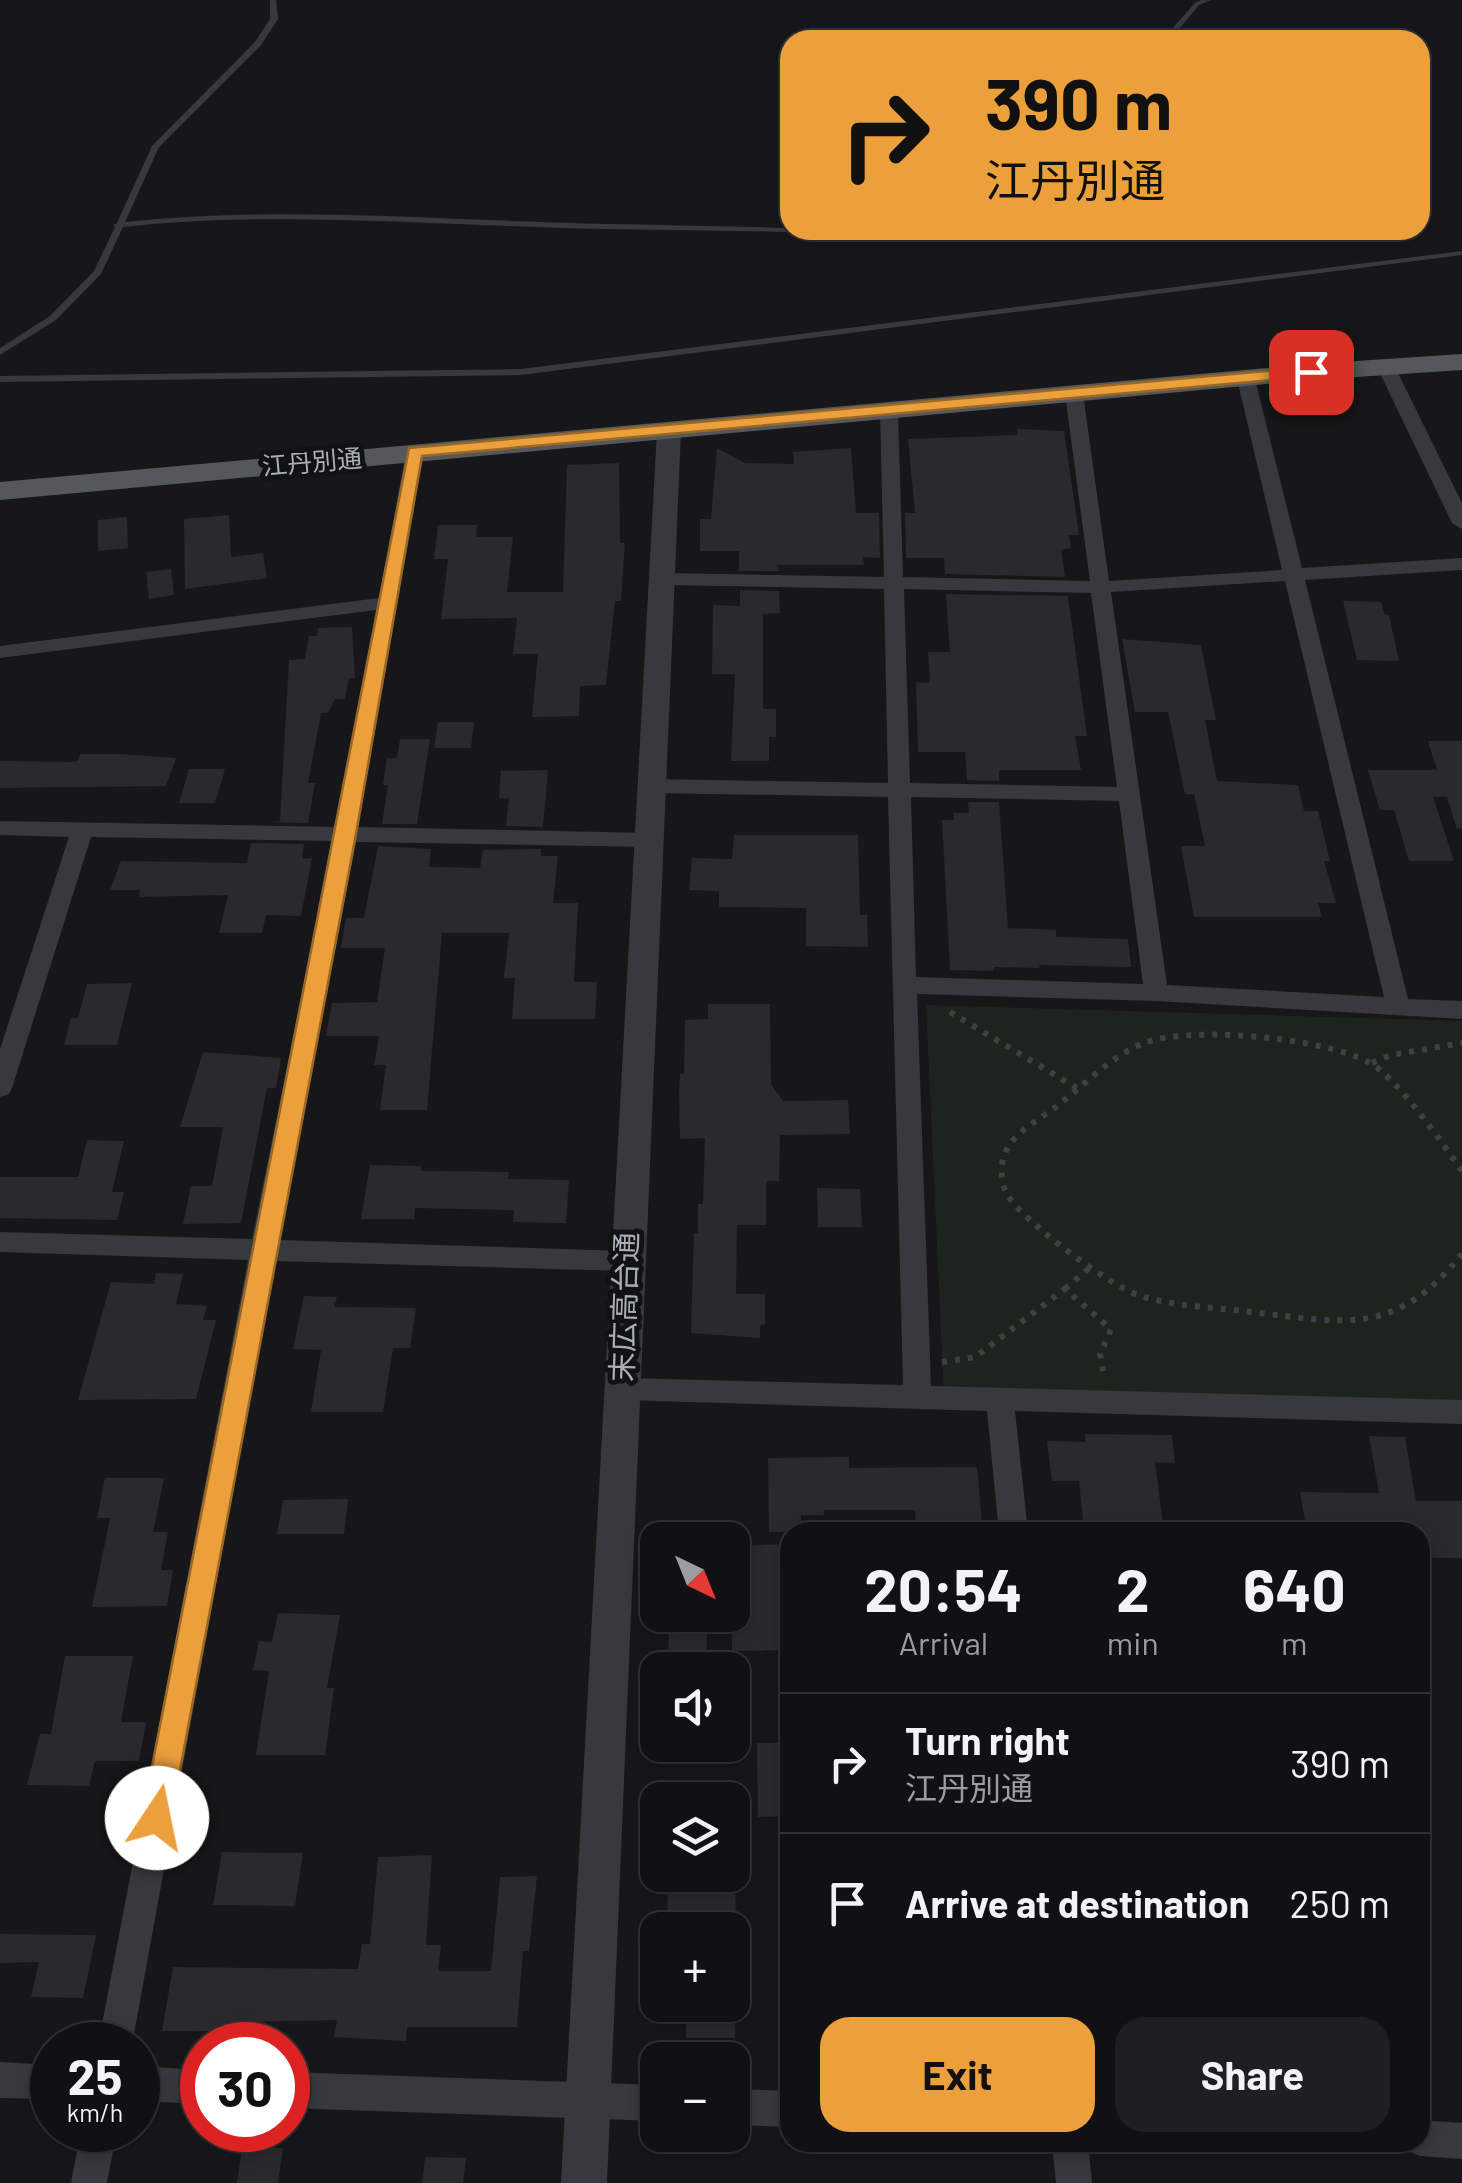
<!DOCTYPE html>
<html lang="en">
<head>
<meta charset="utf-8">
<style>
  :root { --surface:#111113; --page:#1e1f21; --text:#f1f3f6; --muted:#9c9da0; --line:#303133; --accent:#eba03c }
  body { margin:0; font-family:Barlow,"Noto Sans JP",sans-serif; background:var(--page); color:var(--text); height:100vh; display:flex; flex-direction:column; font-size:38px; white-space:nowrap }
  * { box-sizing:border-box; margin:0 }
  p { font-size:32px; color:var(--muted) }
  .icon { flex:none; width:55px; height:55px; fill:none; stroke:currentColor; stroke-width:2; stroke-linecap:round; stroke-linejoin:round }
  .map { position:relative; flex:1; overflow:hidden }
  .panel { position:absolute; left:780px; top:1522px; width:650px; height:630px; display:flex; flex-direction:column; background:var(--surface); border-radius:30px; box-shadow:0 5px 15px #0003,0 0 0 2px var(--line) }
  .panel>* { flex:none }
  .top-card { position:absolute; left:780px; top:30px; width:650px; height:210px; border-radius:30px; box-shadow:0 5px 15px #0003,0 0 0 2px var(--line); background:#eba03c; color:#111; overflow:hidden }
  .needle { width:65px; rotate:137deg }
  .tools { position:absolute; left:640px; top:1522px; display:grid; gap:20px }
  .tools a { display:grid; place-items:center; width:110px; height:110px; border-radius:20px; background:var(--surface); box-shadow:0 5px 15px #0003,0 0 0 2px var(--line); font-size:50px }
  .speed { position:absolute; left:30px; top:2022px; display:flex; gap:20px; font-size:50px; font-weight:700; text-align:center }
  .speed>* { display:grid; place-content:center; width:130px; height:130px; border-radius:50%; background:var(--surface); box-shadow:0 5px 15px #0003,0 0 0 2px var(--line); line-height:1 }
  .speed small { font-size:25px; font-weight:400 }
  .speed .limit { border:15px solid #d22; background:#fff; color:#111 }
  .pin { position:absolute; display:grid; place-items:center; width:85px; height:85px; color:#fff; margin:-42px; border-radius:20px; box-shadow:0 5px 15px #0006 }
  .me { position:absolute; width:110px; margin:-55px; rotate:11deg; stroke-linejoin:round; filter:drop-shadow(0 0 8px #0008) }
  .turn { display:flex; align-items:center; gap:35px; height:210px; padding:0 40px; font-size:45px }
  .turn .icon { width:130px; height:130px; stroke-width:2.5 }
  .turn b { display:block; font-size:70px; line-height:85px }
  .eta { display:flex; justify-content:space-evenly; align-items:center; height:170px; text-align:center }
  .eta b { font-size:60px; font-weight:700; line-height:70px }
  .action { display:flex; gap:20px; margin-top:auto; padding:20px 40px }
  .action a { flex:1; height:115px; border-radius:30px; background:var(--accent); color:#111; font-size:40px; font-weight:700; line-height:115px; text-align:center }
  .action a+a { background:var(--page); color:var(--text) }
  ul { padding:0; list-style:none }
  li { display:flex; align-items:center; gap:30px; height:140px; padding:0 40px; border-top:2px solid var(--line) }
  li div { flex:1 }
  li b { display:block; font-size:38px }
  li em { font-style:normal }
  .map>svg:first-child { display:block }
  .green { fill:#1d241d }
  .building { fill:#2a2a2d }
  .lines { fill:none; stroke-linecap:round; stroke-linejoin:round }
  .path { stroke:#3e4045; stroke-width:6; stroke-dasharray:5 8; stroke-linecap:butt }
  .service { fill:#38393e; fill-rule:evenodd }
  .minor { fill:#38393e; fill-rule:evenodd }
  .tertiary { fill:#38393e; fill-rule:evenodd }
  .primary { fill:#54575c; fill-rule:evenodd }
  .route { fill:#eba03c; stroke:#996827; stroke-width:2.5 }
  .labels { text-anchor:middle; stroke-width:10; stroke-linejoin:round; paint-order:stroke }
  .far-street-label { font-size:25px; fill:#a9afb8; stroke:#121214 }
  .street-label { font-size:30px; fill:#a9afb8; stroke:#121214 }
</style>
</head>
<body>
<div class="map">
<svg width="1462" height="2183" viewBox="0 0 1462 2183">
  <rect width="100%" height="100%" fill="#171719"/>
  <polygon class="green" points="926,1005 1462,1021 1462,1401 944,1397"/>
  <g class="building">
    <polygon points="1017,429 1064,431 1079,535 1069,535 1071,548 1061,550 1065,577 945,574 944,558 906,558 905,513 915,513 908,439 1018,435"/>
    <polygon points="717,448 745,463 794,464 793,452 851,448 856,513 879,513 880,558 863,557 864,565 778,565 779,571 739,571 739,551 700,551 700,519 711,519"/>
    <polygon points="619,463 620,543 625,543 621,601 615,601 606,685 580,686 579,716 532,717 538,654 513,654 517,618 441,619 448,559 434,559 438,525 477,525 476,537 513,537 507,592 563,592 567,465"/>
    <polygon points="229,515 231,557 263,553 267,578 185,589 184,519"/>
    <polygon points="127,517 128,548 98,551 98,520"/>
    <polygon points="171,569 174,595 149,599 146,572"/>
    <polygon points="740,590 779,591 780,613 763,614 763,709 776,709 776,737 769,737 769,761 731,761 735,674 712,674 713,605 740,606"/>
    <polygon points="946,594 1068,596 1087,736 1075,736 1081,770 999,770 999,781 967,780 965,752 918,752 916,682 930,683 928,652 950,652"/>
    <polygon points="1343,601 1381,602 1385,615 1389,615 1399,661 1357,660"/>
    <polygon points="352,627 355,678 349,678 345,699 335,699 328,713 321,713 308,783 315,783 308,823 268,822 280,821 289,660 305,659 309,636 317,636 318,628"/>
    <polygon points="1122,639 1201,645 1216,720 1205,720 1217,781 1298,785 1304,811 1318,811 1330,861 1324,861 1336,903 1318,903 1322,917 1194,917 1181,846 1205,846 1194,794 1185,794 1168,712 1135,712"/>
    <polygon points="438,722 474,722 471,748 434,748"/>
    <polygon points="400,739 430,739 417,824 382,824 388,785 383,785 387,758 397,758"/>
    <polygon points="1428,741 1462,741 1462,828 1457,829 1447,797 1433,797 1454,861 1409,861 1394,810 1380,810 1368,770 1437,770"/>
    <polygon points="80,754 120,754 176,758 166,786 0,788 0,761 72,762 78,761"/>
    <polygon points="189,769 225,769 215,803 179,803"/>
    <polygon points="548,770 543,827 506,826 509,798 499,798 501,771"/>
    <polygon points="968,802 999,802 1008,928 1056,930 1056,937 1128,939 1131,967 1039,965 1040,968 994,967 994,971 950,970 942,820 954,820 954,813 969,813"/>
    <polygon points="734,835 858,835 860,915 867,915 868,947 806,946 806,908 719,907 719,891 689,890 692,858 732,859"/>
    <polygon points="251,843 304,844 302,859 312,858 301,916 266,915 262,933 219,933 228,895 139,897 140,890 110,890 121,861 247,863"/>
    <polygon points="378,846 431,849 429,867 480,868 483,850 541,849 541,856 558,856 553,903 578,903 574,982 597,982 595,1019 512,1019 515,978 504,978 509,933 442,933 427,1110 380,1110 386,1065 374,1065 379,1036 326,1036 332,1003 377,1002 385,948 341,948 346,918 364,918"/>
    <polygon points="132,983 117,1045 64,1045 71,1018 78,1018 87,984"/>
    <polygon points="708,1004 770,1004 771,1084 783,1101 848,1100 850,1134 780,1135 779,1181 766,1181 766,1225 737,1225 736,1294 765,1294 765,1324 760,1325 760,1338 691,1333 694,1233 698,1233 698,1204 703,1204 705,1138 680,1139 679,1093 680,1074 684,1074 685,1020 708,1019"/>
    <polygon points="203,1052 281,1058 276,1088 267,1088 241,1223 183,1224 191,1186 212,1186 223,1127 180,1127"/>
    <polygon points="87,1140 124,1141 112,1192 124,1192 117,1220 0,1218 0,1177 78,1177"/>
    <polygon points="370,1165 421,1166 421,1171 509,1172 508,1179 569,1180 566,1223 513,1222 514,1210 415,1208 414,1219 361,1219"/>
    <polygon points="817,1188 860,1189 862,1227 818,1227"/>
    <polygon points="156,1273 183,1274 176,1304 207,1306 203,1320 216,1320 196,1399 78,1400 111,1282 154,1284"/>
    <polygon points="304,1296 337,1297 334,1307 416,1308 410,1348 393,1348 383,1412 311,1412 321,1350 293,1349"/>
    <polygon points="1085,1434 1172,1435 1175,1463 1155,1462 1164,1532 1084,1532 1079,1481 1052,1481 1047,1441 1086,1442"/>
    <polygon points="1369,1436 1405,1437 1416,1501 1462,1501 1462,1558 1420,1558 1420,1532 1307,1532 1300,1492 1379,1493"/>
    <polygon points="849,1457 849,1468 977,1467 982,1522 916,1522 915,1510 824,1510 824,1515 801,1515 802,1532 769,1532 768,1458"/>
    <polygon points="105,1478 164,1478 153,1532 168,1532 161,1570 173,1570 167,1606 92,1607 110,1518 97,1518"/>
    <polygon points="348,1499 344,1534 277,1534 283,1500"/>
    <polygon points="790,1544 790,1650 732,1651 732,1546"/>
    <polygon points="278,1613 340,1615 327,1688 334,1688 325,1755 256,1755 269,1671 253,1670 259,1641 272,1642"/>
    <polygon points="669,1631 707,1631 706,1667 668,1667"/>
    <polygon points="65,1656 133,1656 121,1722 146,1722 139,1761 95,1761 89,1786 27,1785 40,1734 51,1734"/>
    <polygon points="757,1743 790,1743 790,1816 758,1817"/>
    <polygon points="222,1852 303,1853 295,1906 213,1905"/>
    <polygon points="432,1855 426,1945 441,1945 438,1971 491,1971 500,1877 537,1876 529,1951 523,1951 517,2027 407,2027 406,2041 334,2037 337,2020 236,2022 235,2031 162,2031 173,1967 358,1969 362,1944 370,1944 378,1857"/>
    <polygon points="668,1875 735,1875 736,1930 667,1930"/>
    <polygon points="0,1934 96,1935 83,1998 31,1997 39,1962 0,1963"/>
    <rect x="686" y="2005" width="49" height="33"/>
    <polygon points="242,2148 283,2148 278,2183 237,2183"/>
    <polygon points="425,2157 466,2158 463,2183 422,2183"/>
  </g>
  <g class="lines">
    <g class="path">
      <polyline points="950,1012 1080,1090"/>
      <polyline points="1372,1063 1391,1055 1462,1043"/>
      <path d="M1462,1171C1442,1143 1397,1077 1368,1062C1324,1038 1191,1025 1144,1043C1112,1055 1085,1085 1058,1105C1040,1120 1012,1132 1004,1156C1000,1168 1001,1183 1007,1194C1021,1220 1109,1285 1138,1295C1174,1307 1214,1307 1251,1312C1347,1323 1395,1337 1462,1254"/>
      <polyline points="1065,1289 1093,1265"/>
      <polyline points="942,1362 975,1357 1065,1289 1111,1329 1100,1354 1104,1376"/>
    </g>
    <g class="service">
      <path d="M270,0H276L278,19L261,45L159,147L125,222C255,208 385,216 515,221C606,225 698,225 790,228V230H794L790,232C696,230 603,230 509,226C380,221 252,213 123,227L101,274L56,320L0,355V348L50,316L94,271L115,227L113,225L117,223L152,146L255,42L270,19Z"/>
      <polygon points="1201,0 1211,0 1199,5 1170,40 1162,40 1195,3"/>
      <path d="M807,230H831C826,234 812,234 807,230Z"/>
      <polygon points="1462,251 1462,255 521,375 0,382 0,376 521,369"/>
    </g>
    <g class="minor">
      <polygon points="1386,362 1395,367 1462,503 1462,529 1452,523 1377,367"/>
      <path d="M1246,374L1255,379L1302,568L1462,558V570L1305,580L1408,999L1462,1001V1019L1156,1001L917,994L931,1386L1462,1400V1424L1015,1411L1028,1532H999L987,1411L623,1400L613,1397L609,1389L613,1381L623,1378L903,1385L888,797L651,793L640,786L651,779L888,783L884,589L662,585L652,579L662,573L884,577L880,411L889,406L898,411L903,577L1090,581L1065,394L1074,389L1083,394L1109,581L1282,570L1237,379ZM1285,581L1384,997L1167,985L1111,592ZM904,589L1091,593L1117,787L910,783ZM911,797L1119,801L1143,984L916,977Z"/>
      <polygon points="415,446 424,452 358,827 651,833 662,840 651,847 356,842 278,1240 626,1251 635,1254 639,1261 635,1268 626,1271 275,1261 132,2045 98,2045 248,1260 0,1252 0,1232 252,1239 333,841 91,837 12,1088 9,1094 0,1097 0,1049 69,837 0,835 0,821 336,827 376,610 0,658 0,646 379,598 406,452"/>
      <polygon points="0,2062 52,2065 52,2099 0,2098"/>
      <polygon points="138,2066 202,2070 202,2104 138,2101"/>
      <polygon points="288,2072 658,2085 658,2121 288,2108"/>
      <polygon points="732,2089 790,2091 790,2127 732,2125"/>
      <polygon points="1420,2120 1462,2123 1462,2159 1420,2156 1407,2151 1404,2142 1420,2142"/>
      <polygon points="81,2130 117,2130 107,2183 71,2183"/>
      <polygon points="1052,2142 1088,2142 1092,2183 1056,2183"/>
    </g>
    <polygon class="tertiary" points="669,424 681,431 607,2183 561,2183 657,431"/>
    <polygon class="primary" points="1462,354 1462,370 1311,380 0,500 0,482 1311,364"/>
  </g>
  <polygon class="route" points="1311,367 1319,372 1317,376 422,456 356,834 171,1818 167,1828 157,1832 146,1828 142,1818 409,448"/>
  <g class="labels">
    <g class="far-street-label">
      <text transform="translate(312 462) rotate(-5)" y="9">江丹別通</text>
    </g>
    <g class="street-label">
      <text transform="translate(625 1307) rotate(-88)" y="10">末広高台通</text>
    </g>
  </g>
</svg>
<div class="tools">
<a><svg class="needle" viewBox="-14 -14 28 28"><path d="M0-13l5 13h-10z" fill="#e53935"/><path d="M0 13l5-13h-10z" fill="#9c9da0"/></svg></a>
<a><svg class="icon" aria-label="sound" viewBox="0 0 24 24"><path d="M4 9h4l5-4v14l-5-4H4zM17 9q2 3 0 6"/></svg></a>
<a><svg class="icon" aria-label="layers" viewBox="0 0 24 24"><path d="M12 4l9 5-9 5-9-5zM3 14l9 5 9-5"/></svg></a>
<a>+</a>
<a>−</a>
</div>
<div class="speed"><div>25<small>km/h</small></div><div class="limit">30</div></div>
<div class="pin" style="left:1311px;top:372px;background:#d93025"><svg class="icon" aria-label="arrive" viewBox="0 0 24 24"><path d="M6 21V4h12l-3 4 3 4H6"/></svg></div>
<svg class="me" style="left:157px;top:1818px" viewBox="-20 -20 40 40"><circle r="19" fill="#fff"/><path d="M0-13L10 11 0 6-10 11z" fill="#eba03c"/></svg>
<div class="top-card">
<div class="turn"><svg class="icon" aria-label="right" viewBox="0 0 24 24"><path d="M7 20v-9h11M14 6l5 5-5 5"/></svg><div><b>390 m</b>江丹別通</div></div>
</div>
<section class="panel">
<div class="eta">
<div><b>20:54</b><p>Arrival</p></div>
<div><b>2</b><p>min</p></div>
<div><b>640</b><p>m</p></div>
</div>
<ul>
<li><svg class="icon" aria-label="right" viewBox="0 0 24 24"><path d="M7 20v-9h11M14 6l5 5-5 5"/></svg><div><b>Turn right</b><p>江丹別通</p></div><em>390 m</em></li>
<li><svg class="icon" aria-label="arrive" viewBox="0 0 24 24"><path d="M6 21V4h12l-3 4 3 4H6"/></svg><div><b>Arrive at destination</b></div><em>250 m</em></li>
</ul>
<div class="action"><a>Exit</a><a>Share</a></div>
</section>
</div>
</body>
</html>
